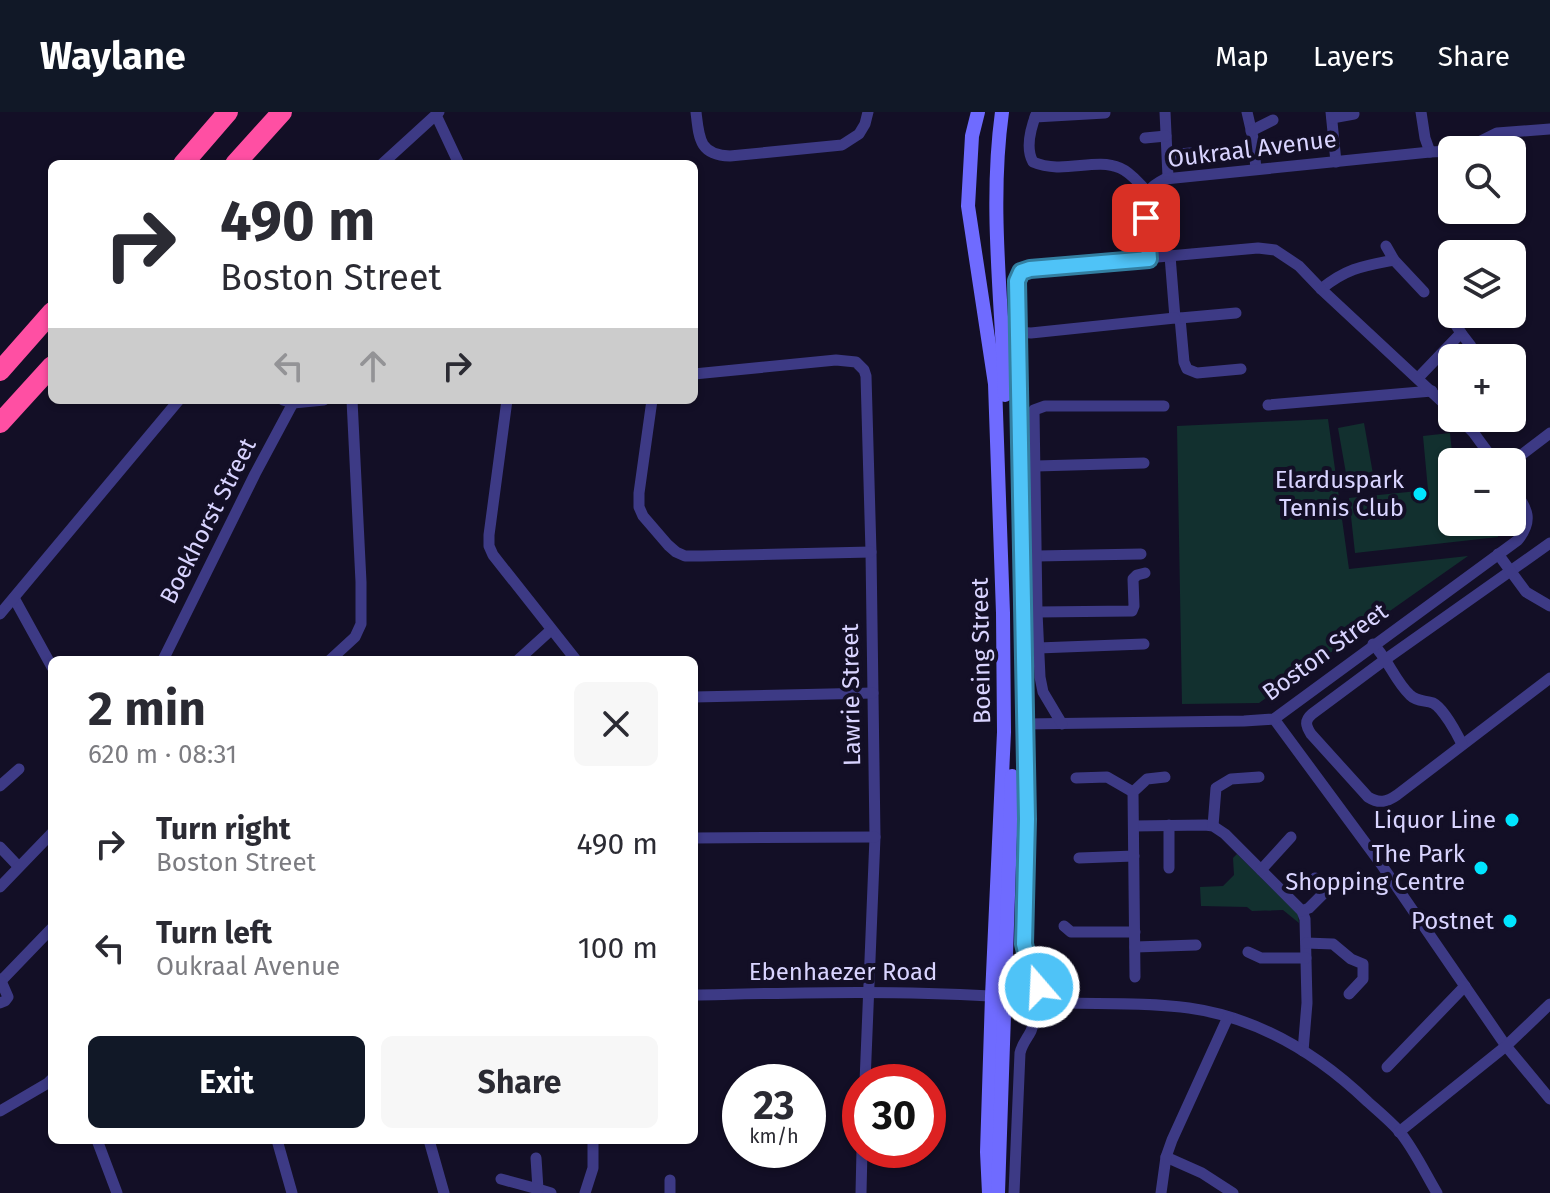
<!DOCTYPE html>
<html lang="en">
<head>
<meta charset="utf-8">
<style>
  :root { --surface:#fff; --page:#f7f7f7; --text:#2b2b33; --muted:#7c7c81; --accent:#111827 }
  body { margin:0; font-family:"Fira Sans",sans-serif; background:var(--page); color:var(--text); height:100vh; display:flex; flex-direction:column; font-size:30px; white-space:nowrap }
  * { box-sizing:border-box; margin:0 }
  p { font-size:26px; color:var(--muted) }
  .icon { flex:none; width:44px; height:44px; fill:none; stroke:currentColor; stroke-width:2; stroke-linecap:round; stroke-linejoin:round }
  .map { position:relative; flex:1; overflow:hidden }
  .sheet { position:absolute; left:48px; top:544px; width:650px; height:488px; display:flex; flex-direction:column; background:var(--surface); border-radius:12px; box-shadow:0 2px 6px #0004 }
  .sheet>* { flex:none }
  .top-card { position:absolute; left:48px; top:48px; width:650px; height:244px; border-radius:12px; box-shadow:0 2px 6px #0004; background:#fff; color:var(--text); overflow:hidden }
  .tools { position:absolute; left:1438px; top:24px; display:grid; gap:16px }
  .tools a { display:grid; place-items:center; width:88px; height:88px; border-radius:12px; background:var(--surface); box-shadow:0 2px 6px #0004; font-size:40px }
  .speed { position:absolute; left:722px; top:952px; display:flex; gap:16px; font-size:40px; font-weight:700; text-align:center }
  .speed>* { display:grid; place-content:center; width:104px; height:104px; border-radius:50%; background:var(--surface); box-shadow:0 2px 6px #0004; line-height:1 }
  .speed small { font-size:20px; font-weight:400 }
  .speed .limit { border:12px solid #d22; background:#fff; color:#111 }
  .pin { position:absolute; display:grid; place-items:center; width:68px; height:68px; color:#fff; margin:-34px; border-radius:16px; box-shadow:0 4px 12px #0006 }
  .me { position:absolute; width:88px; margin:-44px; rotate:341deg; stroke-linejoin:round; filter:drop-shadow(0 0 6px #0008) }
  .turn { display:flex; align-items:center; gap:28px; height:168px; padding:0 40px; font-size:36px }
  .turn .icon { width:104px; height:104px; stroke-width:2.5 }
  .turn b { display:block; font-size:56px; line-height:68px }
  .lanes { display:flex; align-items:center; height:76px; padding:0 40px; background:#0003; justify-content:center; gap:40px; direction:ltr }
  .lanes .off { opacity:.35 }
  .round { display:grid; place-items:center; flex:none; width:84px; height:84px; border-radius:12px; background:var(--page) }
  .overview { display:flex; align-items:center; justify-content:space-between; height:136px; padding:0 40px }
  h1 { font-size:48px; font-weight:700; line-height:60px }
  .primary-button { display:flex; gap:16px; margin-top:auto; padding:16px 40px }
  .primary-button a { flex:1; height:92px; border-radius:12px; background:var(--accent); color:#fff; font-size:32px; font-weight:700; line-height:92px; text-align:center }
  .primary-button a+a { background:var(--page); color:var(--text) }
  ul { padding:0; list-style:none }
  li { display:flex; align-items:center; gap:24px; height:104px; padding:0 40px }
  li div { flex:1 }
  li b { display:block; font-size:30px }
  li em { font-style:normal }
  header { display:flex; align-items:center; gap:48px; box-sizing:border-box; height:112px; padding:0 40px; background:var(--accent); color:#fff }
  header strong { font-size:38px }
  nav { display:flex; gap:44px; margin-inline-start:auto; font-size:28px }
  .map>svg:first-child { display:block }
  .green { fill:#12302f }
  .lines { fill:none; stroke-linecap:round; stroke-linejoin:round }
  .street { stroke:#3d3a85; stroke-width:11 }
  .secondary { stroke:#6f6bff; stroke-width:14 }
  .highway { stroke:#ff4fa3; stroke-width:20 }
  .route-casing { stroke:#337fa1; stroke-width:20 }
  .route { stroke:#4fc3f7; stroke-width:14 }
  .poi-dot { fill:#00e5ff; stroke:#130f26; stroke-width:3 }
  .labels { text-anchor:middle; stroke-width:8; stroke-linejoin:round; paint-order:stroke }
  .street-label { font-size:24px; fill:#d9d4ff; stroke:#130f26 }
  .poi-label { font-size:24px; fill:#d9d4ff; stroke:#130f26; text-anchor:end }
</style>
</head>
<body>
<header>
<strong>Waylane</strong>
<nav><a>Map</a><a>Layers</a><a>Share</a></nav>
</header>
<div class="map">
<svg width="1550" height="1081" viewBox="0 0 1550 1081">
  <rect width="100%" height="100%" fill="#130f26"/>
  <g class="green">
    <polygon points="1328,307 1349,457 1468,444 1259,591 1182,592 1177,314"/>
    <polygon points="1364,311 1373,362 1347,367 1338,316"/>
    <polygon points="1450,321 1453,350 1452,410 1496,410 1498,425 1355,441 1349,386 1428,378 1423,324"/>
    <polygon points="1237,742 1298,802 1299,811 1283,798 1252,799 1247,795 1201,794 1200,775 1223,774 1234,763 1233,746"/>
  </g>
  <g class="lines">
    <g class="street">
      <path d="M696,0C699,26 699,43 730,44L842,33L859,22L865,12L868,0"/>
      <path d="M1037,0C1031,15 1025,36 1033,50C1063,63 1095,45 1120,56C1132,61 1139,72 1148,80"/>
      <polyline points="1165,0 1168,65"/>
      <polyline points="1247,0 1253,26 1256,57"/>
      <polyline points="1331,0 1336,50"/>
      <polyline points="1421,0 1425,26 1430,40"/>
      <polyline points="436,3 459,52"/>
      <polyline points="1035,5 1105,1"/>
      <polyline points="1332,6 1354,2"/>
      <polyline points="1251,19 1273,8"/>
      <polyline points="1145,26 1166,24"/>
      <polyline points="1463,38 1497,21 1550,17"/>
      <polyline points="1230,41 1254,37"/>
      <polyline points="1168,43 1190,41"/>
      <polyline points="382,52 439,0"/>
      <polyline points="1386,134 1394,148 1424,180"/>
      <polyline points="1170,144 1175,206 1180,206 1184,250 1187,257 1197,261 1241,257"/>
      <path d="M1149,147C1148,129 1141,95 1149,79C1153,73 1159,70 1165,67L1430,40L1452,39"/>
      <path d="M1321,177C1347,156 1363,154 1394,148"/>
      <polyline points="1180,206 1236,201"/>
      <polyline points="1017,220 1031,221 1175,206"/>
      <polyline points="1461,221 1471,234"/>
      <polyline points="694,262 836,248 856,250 864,258 866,264 871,440 875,725 865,970"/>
      <polyline points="1418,266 1461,221 1452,207"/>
      <polyline points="283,288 293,291 324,288"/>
      <polyline points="507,288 489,423 489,434 493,443 576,548"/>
      <polyline points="652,288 639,381 639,395 643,404 668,433 676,440 685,444 702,444 871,440"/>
      <polyline points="1268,293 1432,279"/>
      <polyline points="1459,306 1473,320 1495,350"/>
      <polyline points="1512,350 1550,321"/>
      <polyline points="1036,354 1144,351"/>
      <path d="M1550,431L1386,547L1312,602C1304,609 1306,614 1311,622L1368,685C1379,692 1387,690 1397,683L1550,566"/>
      <polyline points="1498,442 1526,480 1550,494"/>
      <polyline points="1037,444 1141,442"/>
      <polyline points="14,486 52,555"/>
      <polyline points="1037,500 1132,499 1134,494 1133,467 1137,463 1145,461"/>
      <polyline points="0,502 179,288"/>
      <path d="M1373,532C1388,547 1395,569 1410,583C1417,590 1425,588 1433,591C1443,596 1457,622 1462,632"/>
      <polyline points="1038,536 1144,532"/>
      <polyline points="163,548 255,362 293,291"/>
      <polyline points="330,548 355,525 361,512 361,470 352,288"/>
      <polyline points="518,548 551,518"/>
      <polyline points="694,585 873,581"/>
      <polyline points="1274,607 1381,752 1506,934 1550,987"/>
      <path d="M1024,612L1244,609L1274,607L1518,428C1535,406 1526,396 1512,375"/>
      <polyline points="1062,612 1043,580 1040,565 1037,500 1034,298 1045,294 1164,294"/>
      <polyline points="1076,666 1107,665 1133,680"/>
      <polyline points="0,674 19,657"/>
      <polyline points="1169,713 1169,756"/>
      <polyline points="1134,714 1205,713 1213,714 1225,722 1302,799 1305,807 1307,891 1303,939"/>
      <polyline points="1213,714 1216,676 1231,667 1259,665"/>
      <polyline points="694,726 875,725"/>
      <polyline points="0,735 18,754"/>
      <polyline points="1079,746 1134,744"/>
      <polyline points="1261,758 1291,725"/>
      <polyline points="0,775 52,721"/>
      <polyline points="1302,799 1309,796 1328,777 1315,766"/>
      <polyline points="1064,814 1071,820 1135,820"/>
      <polyline points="1306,831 1333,832 1351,847 1363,852 1363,867 1349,882"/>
      <polyline points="1135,835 1196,833"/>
      <polyline points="1248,840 1261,846 1306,846"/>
      <polyline points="1135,865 1133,680 1147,667 1165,665"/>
      <polyline points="0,867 1,869 52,816"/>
      <path d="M694,883C793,881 892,878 990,884C1006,885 1022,889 1038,890C1089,893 1139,889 1189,896C1259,906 1318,942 1368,990C1378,999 1390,1009 1399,1019C1414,1037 1425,1061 1437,1081"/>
      <polyline points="0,891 5,889 8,885 1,869"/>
      <polyline points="1387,955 1465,874"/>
      <polyline points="0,999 48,971 52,967"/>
      <polyline points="1399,1020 1506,934 1550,892"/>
      <polyline points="97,1028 117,1081"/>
      <polyline points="277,1028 292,1081"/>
      <polyline points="429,1028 444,1081"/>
      <polyline points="1166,1045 1202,1061 1233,1081"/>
      <polyline points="536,1046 538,1077 551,1081"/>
      <polyline points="501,1067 538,1077"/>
      <polyline points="670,1068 670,1081"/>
      <polyline points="585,1081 593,1056 593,1028"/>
      <polyline points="861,1081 862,1038"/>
      <path d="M1014,1081L1020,941C1022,932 1027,927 1031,919C1037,905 1040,875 1037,861C1035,850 1027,843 1024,832L1027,707L1018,164L1021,160L1035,156L1258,136L1275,138L1299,154L1321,177L1452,299"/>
      <polyline points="1161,1081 1166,1045 1172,1028 1228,905"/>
    </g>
    <g class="secondary">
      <polyline points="978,0 972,24 968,94 995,272 1003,501 1004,620 992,884 987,1040 989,1081"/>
      <path d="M1002,0C989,94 1002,188 1005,283"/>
      <polyline points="998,1081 1012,664"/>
    </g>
    <g class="highway">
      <polyline points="183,52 228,0"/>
      <polyline points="235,52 282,0"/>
      <polyline points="0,259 52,200"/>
      <polyline points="0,311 52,254"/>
    </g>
  </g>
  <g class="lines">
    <g class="route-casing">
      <polyline id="route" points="1039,875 1037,859 1026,840 1024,832 1027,707 1017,169 1021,160 1030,157 1149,147 1146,106"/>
    </g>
    <use href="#route" class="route"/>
  </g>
  <g class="poi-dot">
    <circle cx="1420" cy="382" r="8"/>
    <circle cx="1512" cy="708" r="8"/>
    <circle cx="1481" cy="756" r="8"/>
    <circle cx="1510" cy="809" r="8"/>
  </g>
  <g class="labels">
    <g class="street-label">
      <text transform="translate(1252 37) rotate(-7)" y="8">Oukraal Avenue</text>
      <text transform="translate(208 409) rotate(-63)" y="8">Boekhorst Street</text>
      <text transform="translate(981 539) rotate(-91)" y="8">Boeing Street</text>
      <text transform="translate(1325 540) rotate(-36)" y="8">Boston Street</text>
      <text transform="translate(851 583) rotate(-91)" y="8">Lawrie Street</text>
      <text x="843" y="868">Ebenhaezer Road</text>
    </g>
    <g class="poi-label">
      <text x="1404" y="376">Elarduspark<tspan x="1404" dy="28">Tennis Club</tspan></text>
      <text x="1496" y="716">Liquor Line</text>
      <text x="1465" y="750">The Park<tspan x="1465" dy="28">Shopping Centre</tspan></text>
      <text x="1494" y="817">Postnet</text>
    </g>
  </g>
</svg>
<div class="tools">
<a><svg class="icon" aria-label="search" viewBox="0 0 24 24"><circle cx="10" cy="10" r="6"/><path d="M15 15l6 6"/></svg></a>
<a><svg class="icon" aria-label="layers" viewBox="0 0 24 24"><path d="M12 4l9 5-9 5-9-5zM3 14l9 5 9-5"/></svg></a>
<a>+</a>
<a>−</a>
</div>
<div class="speed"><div>23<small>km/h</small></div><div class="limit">30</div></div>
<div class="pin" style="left:1146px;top:106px;background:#d93025"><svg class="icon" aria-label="arrive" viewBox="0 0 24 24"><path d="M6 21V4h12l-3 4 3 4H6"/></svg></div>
<svg class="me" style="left:1039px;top:875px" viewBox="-20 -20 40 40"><circle r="17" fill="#4fc3f7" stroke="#fff" stroke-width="3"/><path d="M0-11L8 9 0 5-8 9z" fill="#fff"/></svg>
<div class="top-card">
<div class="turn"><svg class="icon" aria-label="right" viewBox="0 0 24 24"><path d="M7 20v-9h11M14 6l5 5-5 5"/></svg><div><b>490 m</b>Boston Street</div></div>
<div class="lanes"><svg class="icon off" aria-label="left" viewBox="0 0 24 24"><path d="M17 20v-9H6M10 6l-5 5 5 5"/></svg><svg class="icon off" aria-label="ahead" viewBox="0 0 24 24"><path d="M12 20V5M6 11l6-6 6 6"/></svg><svg class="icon" aria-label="right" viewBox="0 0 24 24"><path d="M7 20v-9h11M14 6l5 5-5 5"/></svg></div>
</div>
<section class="sheet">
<div class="overview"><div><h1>2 min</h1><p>620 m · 08:31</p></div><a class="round"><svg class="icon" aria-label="close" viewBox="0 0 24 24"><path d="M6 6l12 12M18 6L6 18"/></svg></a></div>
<ul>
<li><svg class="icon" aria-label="right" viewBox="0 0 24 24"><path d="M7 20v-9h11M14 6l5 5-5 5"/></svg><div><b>Turn right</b><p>Boston Street</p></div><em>490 m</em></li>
<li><svg class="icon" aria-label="left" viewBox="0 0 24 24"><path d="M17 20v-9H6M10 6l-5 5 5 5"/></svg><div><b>Turn left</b><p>Oukraal Avenue</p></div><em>100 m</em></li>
</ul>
<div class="primary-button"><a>Exit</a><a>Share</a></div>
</section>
</div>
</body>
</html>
